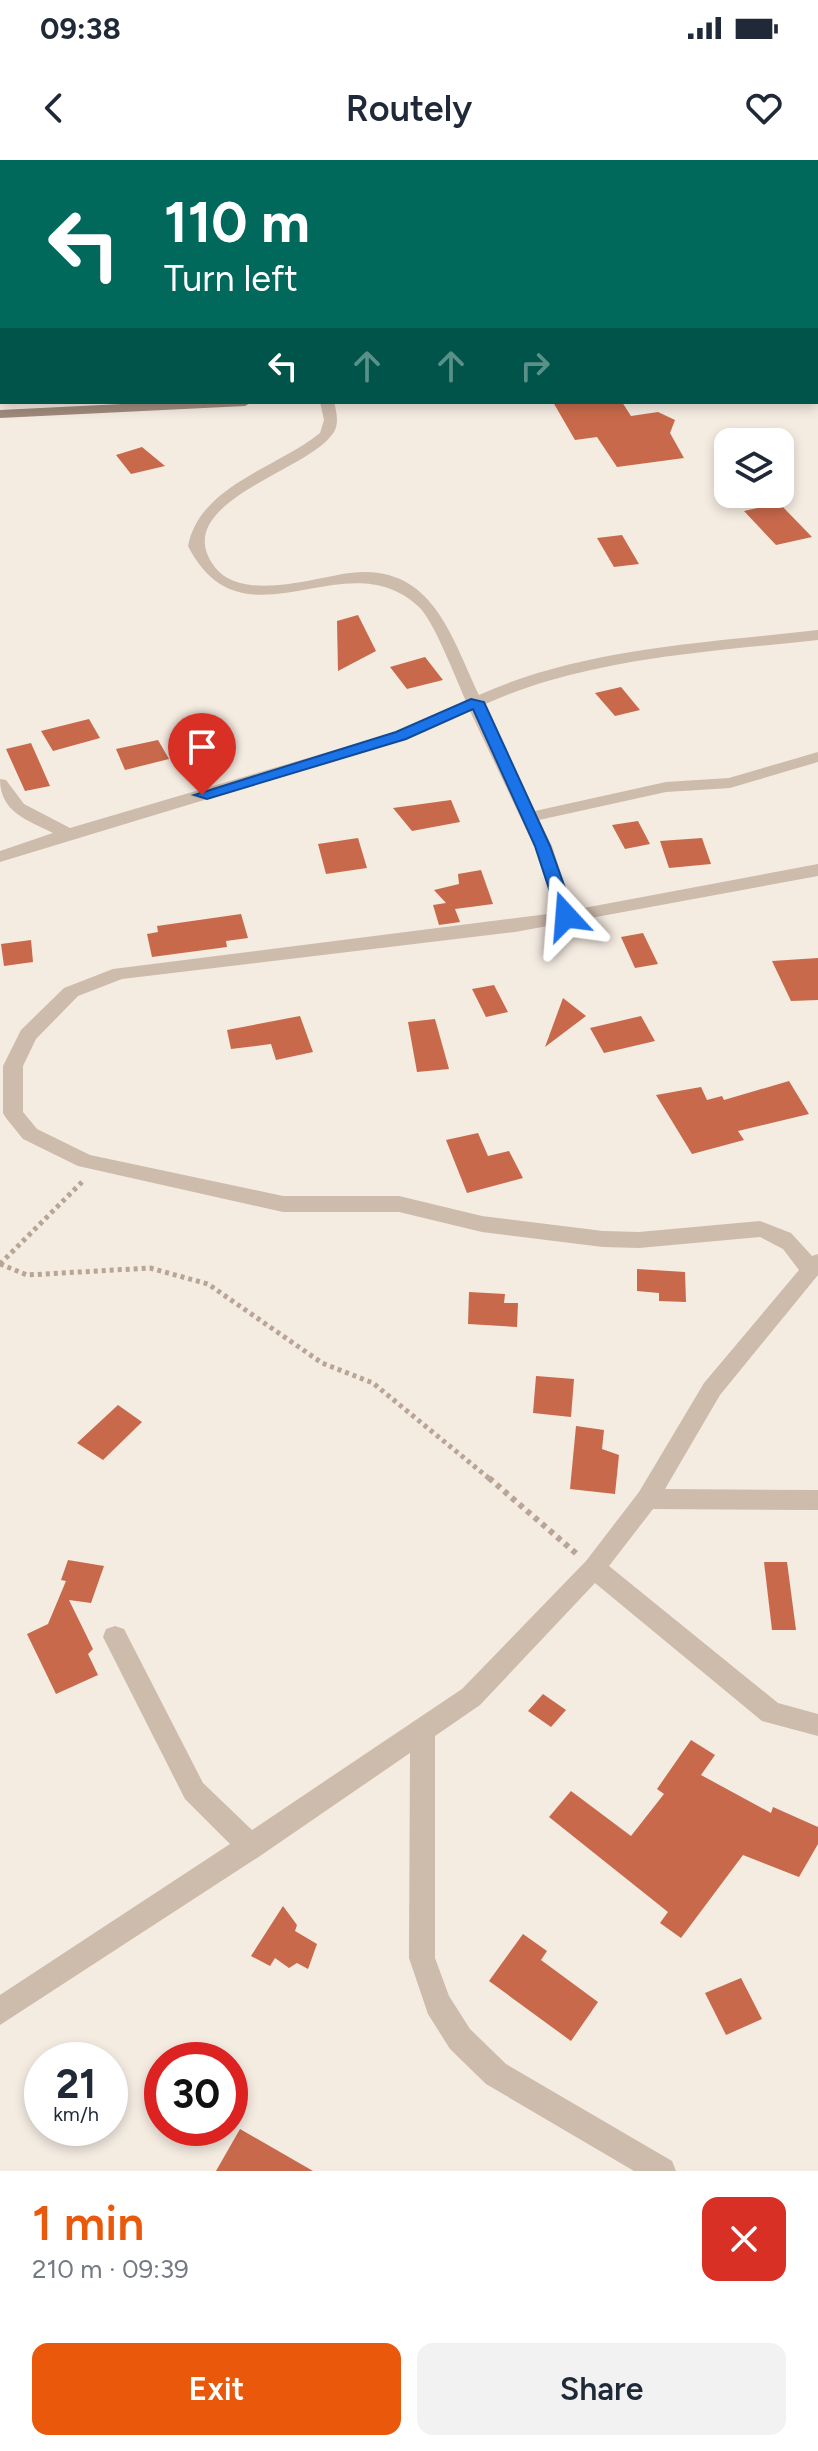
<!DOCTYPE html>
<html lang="en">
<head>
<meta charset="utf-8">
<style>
  :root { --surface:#fff; --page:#f2f2f3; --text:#1f2937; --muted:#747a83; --accent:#ea580c }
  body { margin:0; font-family:Figtree,sans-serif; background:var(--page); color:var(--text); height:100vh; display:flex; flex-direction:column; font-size:30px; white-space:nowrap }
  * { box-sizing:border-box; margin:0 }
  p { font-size:26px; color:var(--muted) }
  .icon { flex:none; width:44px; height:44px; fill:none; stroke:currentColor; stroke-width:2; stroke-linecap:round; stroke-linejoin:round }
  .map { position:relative; height:2011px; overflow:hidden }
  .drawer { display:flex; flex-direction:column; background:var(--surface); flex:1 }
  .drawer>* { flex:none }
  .hud { position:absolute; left:0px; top:0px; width:818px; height:244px; box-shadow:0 4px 12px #0003; background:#00695c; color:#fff; overflow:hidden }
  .buttons { position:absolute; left:714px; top:268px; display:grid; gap:16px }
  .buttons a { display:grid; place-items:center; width:80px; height:80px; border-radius:16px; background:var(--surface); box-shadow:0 4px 12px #0003; font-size:40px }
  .speed { position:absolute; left:24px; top:1882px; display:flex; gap:16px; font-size:40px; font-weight:700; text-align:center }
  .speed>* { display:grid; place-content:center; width:104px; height:104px; border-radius:50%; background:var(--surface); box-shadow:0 4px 12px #0003; line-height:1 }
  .speed small { font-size:20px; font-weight:400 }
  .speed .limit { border:12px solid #d22; background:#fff; color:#111 }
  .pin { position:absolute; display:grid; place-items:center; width:68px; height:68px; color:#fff; margin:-82px -34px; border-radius:50% 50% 50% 0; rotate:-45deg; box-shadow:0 0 8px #0007 }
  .pin .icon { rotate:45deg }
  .me { position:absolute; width:88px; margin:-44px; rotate:341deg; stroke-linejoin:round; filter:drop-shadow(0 0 6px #0008) }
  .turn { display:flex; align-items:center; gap:28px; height:168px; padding:0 32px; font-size:36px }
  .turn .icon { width:104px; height:104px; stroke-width:2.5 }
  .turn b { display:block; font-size:56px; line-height:68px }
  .lanes { display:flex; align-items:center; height:76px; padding:0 32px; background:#0003; justify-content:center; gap:40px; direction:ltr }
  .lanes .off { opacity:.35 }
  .round { display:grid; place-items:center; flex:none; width:84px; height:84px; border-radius:16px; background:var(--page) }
  .head { display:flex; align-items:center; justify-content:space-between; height:136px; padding:0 32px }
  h1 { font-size:48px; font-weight:600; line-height:60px; color:var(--accent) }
  .cta { display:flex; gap:16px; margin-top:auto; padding:16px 32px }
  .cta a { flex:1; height:92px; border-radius:16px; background:var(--accent); color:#fff; font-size:32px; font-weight:600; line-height:92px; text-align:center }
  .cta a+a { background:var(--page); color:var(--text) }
  .status { display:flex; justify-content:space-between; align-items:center; height:56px; padding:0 40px; background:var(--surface); direction:ltr }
  .status svg { height:22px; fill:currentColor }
  header { display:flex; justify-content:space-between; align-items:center; height:104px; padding:0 32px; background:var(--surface); font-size:36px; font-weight:600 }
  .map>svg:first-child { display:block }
  .building { fill:#c8694b }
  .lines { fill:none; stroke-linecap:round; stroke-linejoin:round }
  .path-far1 { stroke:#b9a596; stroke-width:5; stroke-dasharray:4 4; stroke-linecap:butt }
  .path { stroke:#b9a596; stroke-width:6; stroke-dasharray:5 5; stroke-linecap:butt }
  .street { fill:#cdbbac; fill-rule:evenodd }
  .secondary { fill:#a18a7d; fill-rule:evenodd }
  .route { fill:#1a73e8; stroke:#114b97; stroke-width:2 }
</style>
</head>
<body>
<div class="status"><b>09:38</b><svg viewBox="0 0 49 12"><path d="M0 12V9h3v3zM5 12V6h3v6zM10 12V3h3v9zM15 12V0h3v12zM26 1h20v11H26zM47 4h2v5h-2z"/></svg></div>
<header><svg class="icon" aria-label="back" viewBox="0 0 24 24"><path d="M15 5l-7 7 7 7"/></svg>Routely<svg class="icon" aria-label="heart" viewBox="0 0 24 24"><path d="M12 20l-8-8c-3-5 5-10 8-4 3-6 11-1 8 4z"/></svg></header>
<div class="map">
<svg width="818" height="2011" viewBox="0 0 818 2011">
  <rect width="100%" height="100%" fill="#f4ebe1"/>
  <g class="building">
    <polygon points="553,242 622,242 631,256 658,252 675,260 670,273 684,298 617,307 597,277 575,280"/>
    <polygon points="142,287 165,306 131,314 116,295"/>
    <polygon points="779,343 812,377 776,385 744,351"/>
    <polygon points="622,375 639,404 614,407 597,378"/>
    <polygon points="358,455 376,491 338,511 337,461"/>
    <polygon points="425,497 443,520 407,529 390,507"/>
    <polygon points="621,527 640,550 615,556 595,533"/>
    <polygon points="89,559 100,578 53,591 41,571"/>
    <polygon points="158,580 169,599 125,610 116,589"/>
    <polygon points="31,583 50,626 25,631 6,589"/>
    <polygon points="451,640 460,662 412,671 393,648"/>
    <polygon points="638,661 650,684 625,689 612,665"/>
    <polygon points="358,678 367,708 326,714 318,684"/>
    <polygon points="702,678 711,704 669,708 660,681"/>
    <polygon points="481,710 493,744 455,749 460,762 439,765 433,745 446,743 434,730 459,724 458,714"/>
    <polygon points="241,754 248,778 226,781 227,787 152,797 147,774 158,772 157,766"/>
    <polygon points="643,773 658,804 635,808 621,777"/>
    <polygon points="31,780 33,802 4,806 1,784"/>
    <polygon points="818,798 818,840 791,841 772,801"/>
    <polygon points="494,825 508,852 486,857 472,829"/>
    <polygon points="563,838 586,856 545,887"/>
    <polygon points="300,856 313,892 276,900 271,884 231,889 227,870"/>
    <polygon points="641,856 655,881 604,893 590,868"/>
    <polygon points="435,859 449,909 417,912 408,862"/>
    <polygon points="789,921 809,954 738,971 744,980 692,994 656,935 701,927 707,940 722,936 724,940"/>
    <polygon points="478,973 488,996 509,991 523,1018 467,1033 446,980"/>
    <polygon points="637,1109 685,1112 686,1142 659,1141 659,1133 637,1131"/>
    <polygon points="469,1132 505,1134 504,1143 518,1143 517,1167 468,1164"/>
    <polygon points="536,1216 574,1219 571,1257 533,1253"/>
    <polygon points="118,1245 142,1262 103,1300 77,1283"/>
    <polygon points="576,1266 604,1270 602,1289 619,1295 615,1334 570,1329"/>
    <polygon points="68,1400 104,1406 91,1443 69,1440 93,1489 88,1494 98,1515 56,1534 27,1474 48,1464 66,1421 61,1420"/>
    <polygon points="764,1402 787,1402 796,1470 772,1470"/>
    <polygon points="543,1534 566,1550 551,1567 528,1551"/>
    <polygon points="691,1580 715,1595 701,1615 771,1653 773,1647 818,1667 818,1684 799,1717 743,1695 681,1778 660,1763 668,1752 549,1657 571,1631 631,1676 664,1634 657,1629"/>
    <polygon points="283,1746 297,1765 295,1771 317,1784 308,1809 297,1803 289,1808 275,1798 270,1806 251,1796"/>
    <polygon points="523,1774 547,1791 541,1800 598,1842 571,1881 489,1821"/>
    <polygon points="741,1818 762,1859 726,1875 705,1833"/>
    <polygon points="240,1969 313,2011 216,2011"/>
  </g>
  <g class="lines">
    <g class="path-far1">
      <polyline points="0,1104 27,1115 150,1108 208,1124 322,1203 373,1223 491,1320"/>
      <polyline points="0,1104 84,1020"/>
    </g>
    <polyline class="path" points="489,1318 578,1395"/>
    <g class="street">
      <polygon points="516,0 531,0 514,2"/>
      <rect x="816" y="199" width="2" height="8"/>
      <path d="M320,242H334C337,254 340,266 331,276C303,312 173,343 212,403C237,444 312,418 350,413C432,403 451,476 479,535C583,488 706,483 818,470V480C707,492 586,498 483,545L535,651L666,622L729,618L818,592V602L730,628L666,632L539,660L552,686L573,750L818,704V716L515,772L122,819L78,836L36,879L23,906V952L37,969L90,995L283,1036H399L482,1056L603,1071L639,1072L760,1061L791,1073L812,1096L818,1094V1115L720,1235L665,1329L818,1330V1350L653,1349L609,1406L778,1543L818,1554V1576L762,1561L595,1423L480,1545L435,1576V1798L449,1836L470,1869L506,1904L672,2001L676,2011H634L486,1924L450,1889L428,1854L409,1798L410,1593L260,1696L0,1865V1835L230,1684L185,1639L103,1477L106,1469L115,1466L124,1469L203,1623L252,1670L462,1529L586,1401L639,1332L704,1223L799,1110L783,1089L760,1077L639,1088L603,1087L482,1072L399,1052H283L78,1006L23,979L6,958L3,953V906L21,870L64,828L113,809L556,753L534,686L470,551L408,578L0,702V691L53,673C27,660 0,652 0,619L6,620L24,644L70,668L396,572L466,541C456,519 434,461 419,447C345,377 244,495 188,386C200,325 277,308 320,273L324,260Z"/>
    </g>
    <g class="secondary">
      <polygon points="790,0 804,0 806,2 792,2"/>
      <rect x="816" y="8" width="2" height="7"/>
      <polygon points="818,123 818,131 816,132 816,124"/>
      <polygon points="163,242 252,242 245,246 0,258 0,250"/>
    </g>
  </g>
  <polygon class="route" points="471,539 484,542 550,686 575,756 572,760 561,760 558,756 535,686 473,549 406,579 207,639 194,635 396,572"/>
</svg>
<div class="buttons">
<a><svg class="icon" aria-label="layers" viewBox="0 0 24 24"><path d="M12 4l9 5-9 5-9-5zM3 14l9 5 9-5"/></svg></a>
</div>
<div class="speed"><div>21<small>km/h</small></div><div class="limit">30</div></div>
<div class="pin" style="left:202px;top:635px;background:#d93025"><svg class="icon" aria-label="arrive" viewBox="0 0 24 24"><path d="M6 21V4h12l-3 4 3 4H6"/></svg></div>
<svg class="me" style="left:566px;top:756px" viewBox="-20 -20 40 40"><path d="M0-17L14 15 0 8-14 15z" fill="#1a73e8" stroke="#fff" stroke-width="4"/></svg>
<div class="hud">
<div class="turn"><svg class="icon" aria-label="left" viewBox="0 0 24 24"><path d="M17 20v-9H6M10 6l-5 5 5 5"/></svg><div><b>110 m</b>Turn left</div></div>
<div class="lanes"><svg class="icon" aria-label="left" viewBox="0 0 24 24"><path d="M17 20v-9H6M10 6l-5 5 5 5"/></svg><svg class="icon off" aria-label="ahead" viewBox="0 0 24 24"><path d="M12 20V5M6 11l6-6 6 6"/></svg><svg class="icon off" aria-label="ahead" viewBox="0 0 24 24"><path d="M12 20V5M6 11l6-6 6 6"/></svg><svg class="icon off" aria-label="right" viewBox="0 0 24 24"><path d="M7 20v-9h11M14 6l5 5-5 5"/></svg></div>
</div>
</div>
<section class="drawer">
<div class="head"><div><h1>1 min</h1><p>210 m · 09:39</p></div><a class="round" style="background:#d93025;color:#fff"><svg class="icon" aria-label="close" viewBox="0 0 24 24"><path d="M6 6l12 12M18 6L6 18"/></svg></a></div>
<div class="cta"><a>Exit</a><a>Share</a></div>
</section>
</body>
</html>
